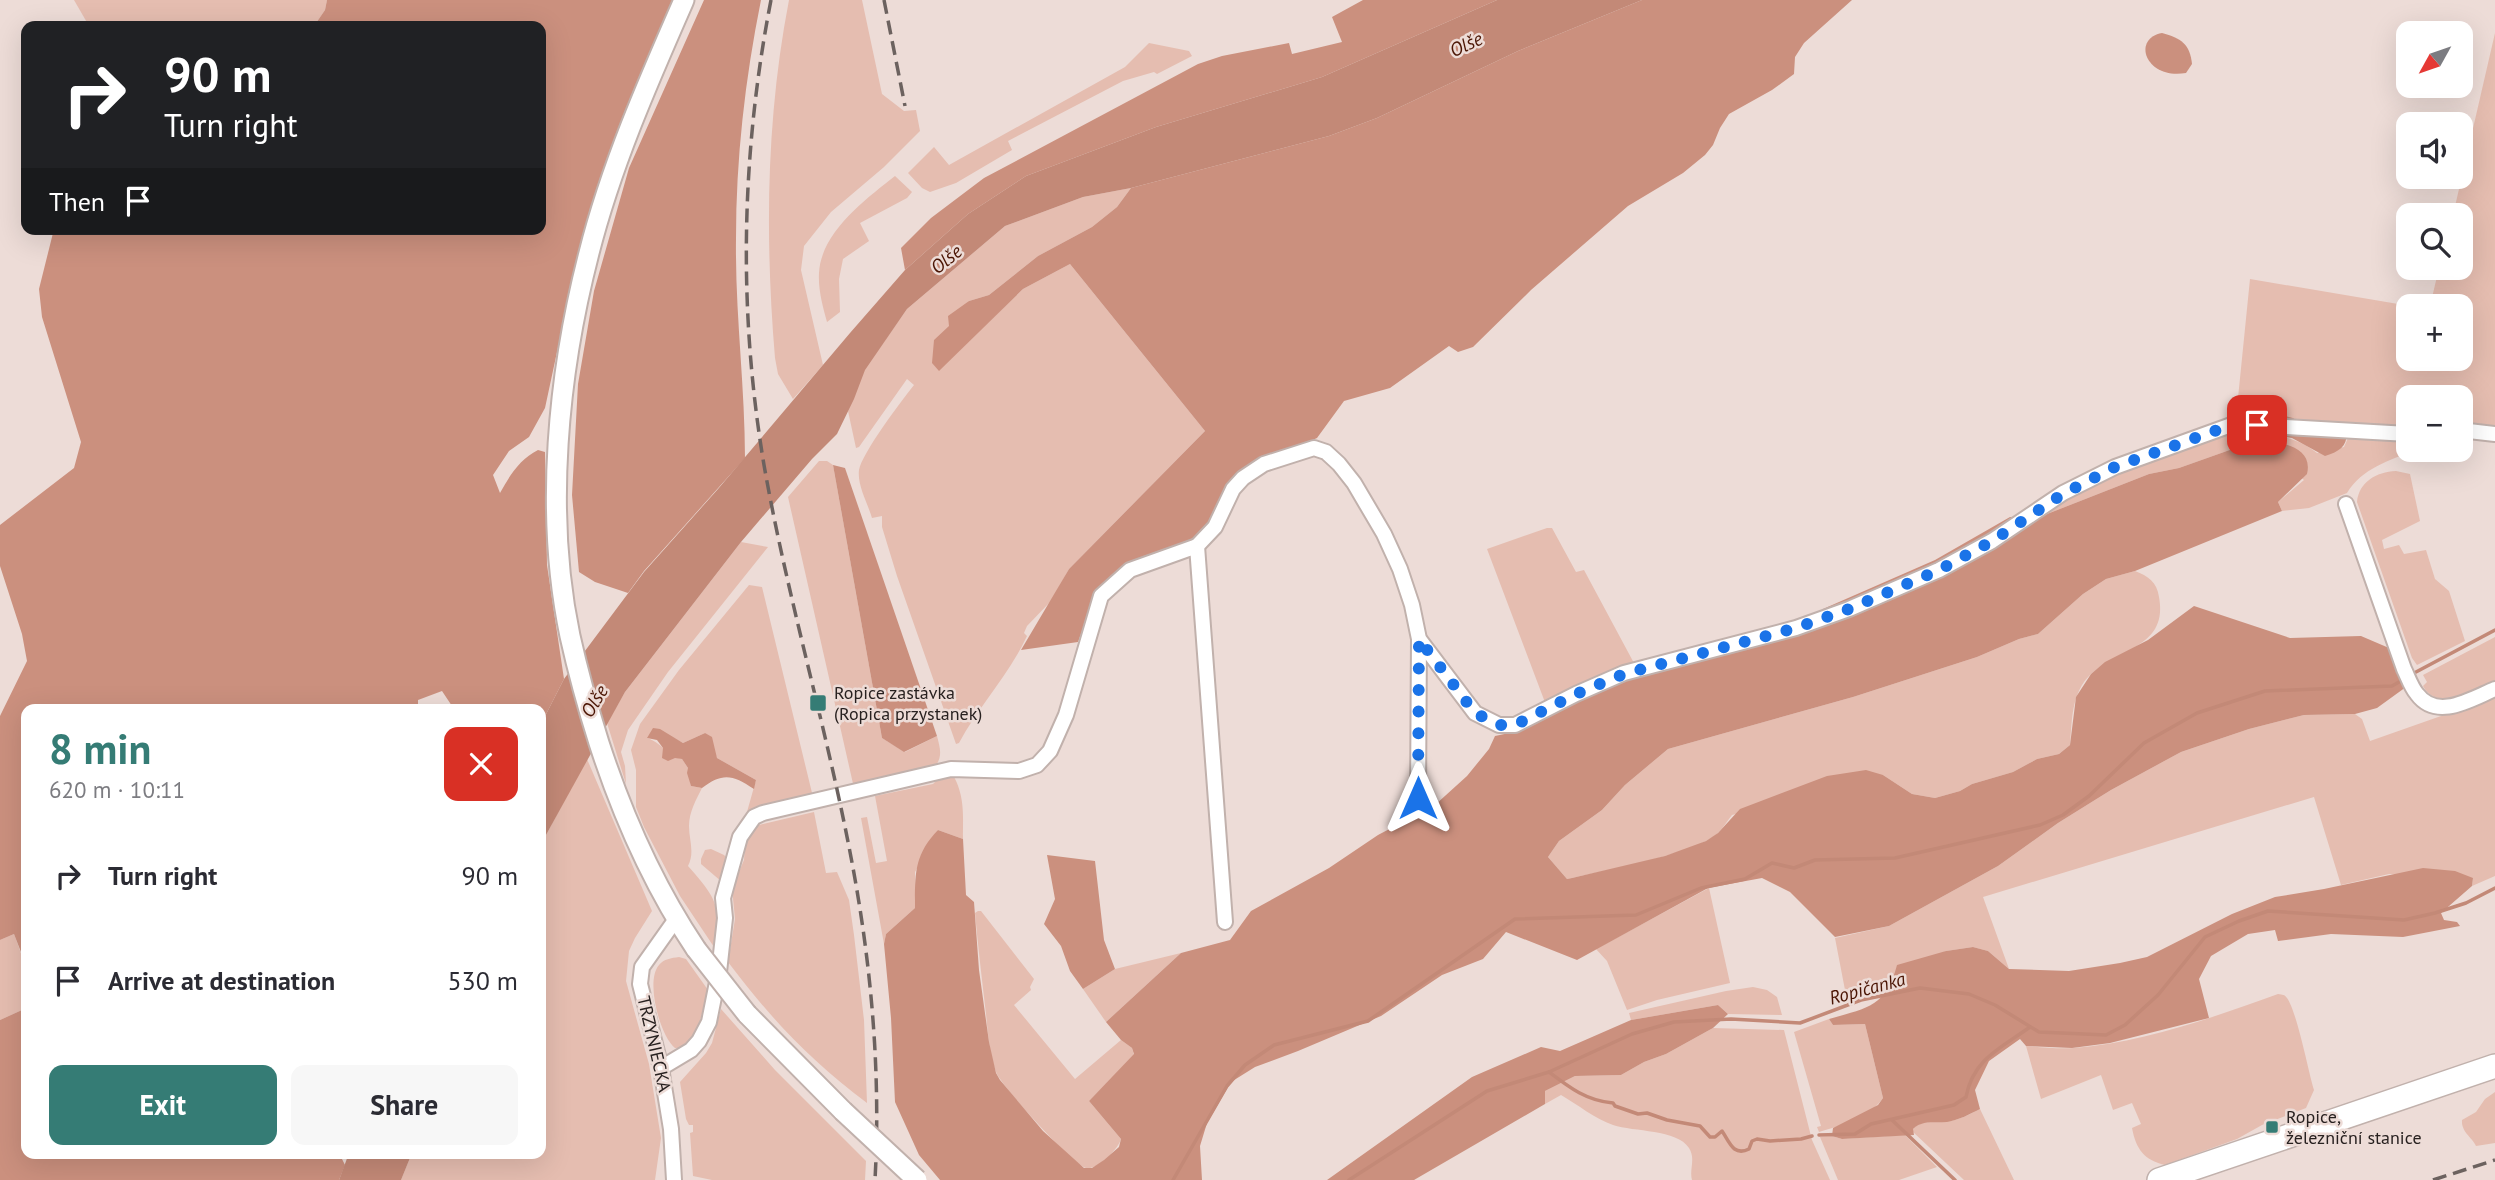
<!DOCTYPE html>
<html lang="en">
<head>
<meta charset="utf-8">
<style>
  :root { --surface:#fff; --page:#f7f7f7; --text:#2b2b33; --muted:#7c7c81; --accent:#357c75 }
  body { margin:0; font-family:"PT Sans",sans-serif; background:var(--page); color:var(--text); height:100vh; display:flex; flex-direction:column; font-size:26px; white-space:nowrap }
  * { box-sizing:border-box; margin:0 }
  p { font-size:23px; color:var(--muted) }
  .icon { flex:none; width:38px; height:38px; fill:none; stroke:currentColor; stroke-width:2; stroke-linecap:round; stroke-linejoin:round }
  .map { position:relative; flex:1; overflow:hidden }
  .details { position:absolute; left:21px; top:704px; width:525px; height:455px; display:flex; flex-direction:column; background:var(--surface); border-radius:14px; box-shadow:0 7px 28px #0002 }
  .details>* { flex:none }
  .hud { position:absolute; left:21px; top:21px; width:525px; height:214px; border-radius:14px; box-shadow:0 7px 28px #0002; background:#202124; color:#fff; overflow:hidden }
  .needle { width:46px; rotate:230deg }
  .buttons { position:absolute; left:2396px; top:21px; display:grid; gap:14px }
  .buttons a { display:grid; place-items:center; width:77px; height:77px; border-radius:14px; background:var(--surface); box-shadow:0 7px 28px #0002; font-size:35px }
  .pin { position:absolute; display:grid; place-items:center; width:60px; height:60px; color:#fff; margin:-30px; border-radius:14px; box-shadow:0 4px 10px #0006 }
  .me { position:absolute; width:77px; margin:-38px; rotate:0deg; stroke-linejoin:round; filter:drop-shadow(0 0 5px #0008) }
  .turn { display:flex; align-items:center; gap:24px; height:147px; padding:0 28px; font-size:32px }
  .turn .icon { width:91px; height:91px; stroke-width:2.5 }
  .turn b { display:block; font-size:49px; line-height:60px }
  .then { display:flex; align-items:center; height:66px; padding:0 28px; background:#0003; gap:14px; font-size:26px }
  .round { display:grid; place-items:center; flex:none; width:74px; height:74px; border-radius:14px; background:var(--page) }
  .head { display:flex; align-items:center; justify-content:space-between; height:119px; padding:0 28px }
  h1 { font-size:42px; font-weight:700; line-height:52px; color:var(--accent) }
  .button { display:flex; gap:14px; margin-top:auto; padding:14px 28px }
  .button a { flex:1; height:80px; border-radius:14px; background:var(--accent); color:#fff; font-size:28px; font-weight:700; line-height:80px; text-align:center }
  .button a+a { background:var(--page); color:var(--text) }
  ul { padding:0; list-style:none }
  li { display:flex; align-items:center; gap:21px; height:105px; padding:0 28px }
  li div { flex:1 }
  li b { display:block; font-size:26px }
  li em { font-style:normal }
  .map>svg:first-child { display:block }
  .green { fill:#e5bdb0 }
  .forest { fill:#cb907e }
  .water { fill:#c38977 }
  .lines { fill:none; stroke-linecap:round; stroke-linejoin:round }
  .stream { stroke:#c38977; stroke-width:3.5 }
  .street-casing { stroke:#c1b1ac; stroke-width:18 }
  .secondary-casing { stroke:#c1b1ac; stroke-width:23 }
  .primary-casing { stroke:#c1b1ac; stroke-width:26 }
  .street { stroke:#fff; stroke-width:14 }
  .secondary { stroke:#fff; stroke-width:19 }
  .primary { stroke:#fff; stroke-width:23 }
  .rail { stroke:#6c625f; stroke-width:3.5; stroke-dasharray:14 7; stroke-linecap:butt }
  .secondary-bridge-casing { stroke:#c1b1ac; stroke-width:23; stroke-linecap:butt }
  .secondary-bridge { stroke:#fff; stroke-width:19 }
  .route { stroke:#1a73e8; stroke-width:12; stroke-dasharray:0 21.6 }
  .poi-dot { fill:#357c75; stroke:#eddcd7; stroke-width:2.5 }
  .labels { text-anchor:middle; stroke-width:5; stroke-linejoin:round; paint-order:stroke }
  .poi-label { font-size:18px; fill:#282120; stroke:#eddcd7; text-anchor:start }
  .street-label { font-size:18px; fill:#282120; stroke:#eddcd7 }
  .water-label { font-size:19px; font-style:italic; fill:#4b1504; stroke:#eddcd7 }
</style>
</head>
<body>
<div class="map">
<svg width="2495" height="1180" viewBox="0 0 2495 1180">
  <rect width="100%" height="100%" fill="#eddcd7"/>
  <g class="green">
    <polygon points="74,0 327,0 325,10 314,26 89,26"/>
    <path d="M789,0H862L882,94L904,111L916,110L920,131L884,167L831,212L804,246L801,270L823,365L793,399L778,374L775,358C765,239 766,118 789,0Z"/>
    <polygon points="2495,33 2495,426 2472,424 2461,426 2460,397 2408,397 2408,430 2244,417 2240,413 2238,398 2250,279 2410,306 2408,306 2408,359 2460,359 2460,306 2430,306 2439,268 2460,268 2460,215 2453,215"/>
    <polygon points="1149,43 1189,51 1192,56 1157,74 1154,72 1123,81 1008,141 1012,150 956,183 930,192 922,188 908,173 934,147 949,165 1125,67"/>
    <path d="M895,176L912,192L907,198L860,223L869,241L843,259L839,279L840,312L827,322C823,307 818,290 819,273C821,232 866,199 895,176Z"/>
    <path d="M1131,188L1117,207L1092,227L1038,256L989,295L969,301L950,326L939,370L1023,289L1070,264L1205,431L1069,569L1051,601L1027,626L1024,633L1027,636C1009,675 979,706 959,743L956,744L897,576L882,527V516L872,518C868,504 857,485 859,470C862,453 902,400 914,385L907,379L859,447L856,448L848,411L864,370L907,309L1005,226L1083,197Z"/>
    <path d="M2249,431C2273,434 2297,437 2317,453L2344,447L2348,438L2408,440V450H2415C2389,461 2362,468 2347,493L2309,508L2282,511L2278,502L2304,480L2255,441L2179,468L2149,474L2042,516L2044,511C2091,484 2131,467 2181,449C2204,441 2225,432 2249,431Z"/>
    <path d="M819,461H827L833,465L882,738L905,752L937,736C940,748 943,756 935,767L854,788L788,497Z"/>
    <path d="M2396,471L2410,474L2420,521L2382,540L2384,549L2399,545L2404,554L2426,550L2435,579L2449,591L2465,641L2417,665L2412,658L2357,502C2359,482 2376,472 2396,471Z"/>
    <polygon points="1547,528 1552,528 1576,572 1584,570 1635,665 1546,705 1487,549"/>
    <polygon points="741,542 768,547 668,672 628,730 621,752 625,766 626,784 607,723 625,692"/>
    <path d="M2135,571C2148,576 2157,582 2159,597C2169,652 2110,647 2084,682C2071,701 2072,723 2070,745L2059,754L2037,759L2013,772L1972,784L1960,791L1935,798L1912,794L1883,775L1732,815C1727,821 1723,828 1718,833C1695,854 1606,870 1572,878L1567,879L1548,857L1559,841L1602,810L1625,785L1668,749L1853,697L1977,657L2019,639L2038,634L2083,594L2106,579Z"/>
    <path d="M749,585L762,587L813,797L745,819L756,780L717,758L705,733L683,743L672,737L647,738C661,742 667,756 682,759L688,768L691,786L702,788C696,800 689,812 689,826C689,840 695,852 688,866C717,899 721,905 716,950L680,896L644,827L636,807V770L631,750L640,724L679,670Z"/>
    <path d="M2495,637V683C2473,692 2438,713 2423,686L2427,682L2423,675Z"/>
    <polygon points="2495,697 2495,876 2472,886 2473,878 2389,874 2341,885 2314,797 1983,897 2009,969 1988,951 1973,947 1946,951 1893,981 1845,990 1835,938 1889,926 1998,866 2058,823 2111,790 2181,752 2249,729 2304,715 2355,714 2362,719 2370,741"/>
    <polygon points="587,759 652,911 635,938 629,951 626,981 649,1064 661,1138 655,1180 401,1180 412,1153 541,1153 541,844"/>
    <path d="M953,775C965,796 963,816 963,839L938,830L915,872V908L886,934L884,944L861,818L867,817L876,863L887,861L875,796L933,784L938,779Z"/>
    <path d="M814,812L826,873L837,872L849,900L854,935L864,1020L867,1103C810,1060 771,1019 728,962L735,919L732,888L744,860L745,841L755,826Z"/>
    <polygon points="711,849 724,855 728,859 722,882 701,864 701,859 705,850"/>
    <polygon points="1709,888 1730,983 1657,1000 1627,1010 1607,961 1596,949"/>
    <path d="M978,911H981L1034,979L1030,987L1031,990L1014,1005L1075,1079L1121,1040L1132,1048L1134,1055L1089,1101L1121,1139C1119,1148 1097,1171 1086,1168C1073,1165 1001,1086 996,1072C989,1053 988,1033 986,1014C982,980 978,947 975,913Z"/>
    <path d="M14,934C25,963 30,979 22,1010L0,1020V940Z"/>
    <polygon points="1181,953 1106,1022 1083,989 1115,969"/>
    <path d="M679,957L686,959L708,990L697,1033L682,1048H675C660,1036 645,981 659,965C664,959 671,958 679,957Z"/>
    <polygon points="1753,987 1767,990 1777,997 1782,1015 1728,1014 1718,1005 1631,1020 1629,1013 1726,991"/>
    <path d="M2278,994C2283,995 2284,994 2287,998C2297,1012 2308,1070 2314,1090L2306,1108L2262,1125L2237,1139L2165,1165C2144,1160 2136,1149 2132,1128L2141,1124L2132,1103L2113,1110L2101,1075L2041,1099L2026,1046C2041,1047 2058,1049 2074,1048C2141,1043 2215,1017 2278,994Z"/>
    <polygon points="721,1009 775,1070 866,1161 865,1180 712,1180 693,1176 690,1133 693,1132 693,1125 689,1125 686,1119 680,1082 706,1053 712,1043"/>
    <path d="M1829,1019L1833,1025L1865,1024L1883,1098C1870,1117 1840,1126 1819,1132L1817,1127L1821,1126L1794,1032Z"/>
    <path d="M1713,1028L1784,1030L1812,1140L1830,1180H1692C1689,1169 1696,1159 1689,1148C1677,1129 1634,1132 1613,1125C1595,1119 1577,1104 1561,1095L1545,1104V1091L1575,1076L1621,1075L1644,1062L1666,1054Z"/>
    <path d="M2495,1092V1143L2476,1146C2472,1137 2461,1132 2462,1120L2476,1112L2485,1099Z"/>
    <path d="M1980,1109L2014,1180H1964L1912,1131C1919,1118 1935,1124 1948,1121C1960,1120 1970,1114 1980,1109Z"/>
    <polygon points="1905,1135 1937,1167 1899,1180 1838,1180 1820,1137 1832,1136 1842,1139"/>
  </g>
  <g class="forest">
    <path d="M327,0H673L627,111L575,268L545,408L529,437L509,451L493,475L500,493C510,475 520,459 538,450L545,452L547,565L564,679L541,724V709H454L442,691L418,700V709H26V965L14,934L0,940V716L27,661L22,634L0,566V525L74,468L81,442L42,317L39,289L54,229H541V26H314L325,10Z"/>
    <path d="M704,0H761C745,79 736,159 736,239C735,313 745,385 745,458L644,571L628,593L595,582L579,572L572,495L578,384L594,291L629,168Z"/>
    <polygon points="1363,0 1497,0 1322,77 1156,127 1026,176 968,214 905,270 901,248 931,218 984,178 1198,64 1222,56 1289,43 1292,54 1342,42 1332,17"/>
    <polygon points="1642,0 1852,0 1804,43 1795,57 1794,74 1772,90 1729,114 1720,128 1713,145 1705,155 1683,173 1628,206 1531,290 1473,347 1458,352 1449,346 1390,388 1344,401 1317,438 1265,461 1211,526 1184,548 1097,591 1078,642 1021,650 1069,569 1205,431 1070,264 1023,289 939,371 932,363 934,340 949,326 948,316 969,301 989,295 1038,256 1092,227 1117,207 1131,188 1329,136 1377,118 1518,51"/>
    <path d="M2162,33C2181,38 2190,44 2192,64L2186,73C2146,80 2131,39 2162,33Z"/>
    <path d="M2281,415L2293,418L2303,425L2346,427C2349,444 2342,451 2325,456L2292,438L2263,433V419Z"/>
    <path d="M2255,441C2277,441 2314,445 2307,474L2278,502L2282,511L2135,571L2106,579L2083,594L2038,634L2019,639L1977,657L1853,697L1668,749L1625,785L1602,810L1559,841L1548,857L1567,879L1572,878L1665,856L1706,841L1718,833L1740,809L1827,776L1866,770L1883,775L1912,794L1935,798L1960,791L1972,784L2013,772L2037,759L2059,754L2070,745L2076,697L2091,674L2105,662L2148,640L2194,606L2290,638L2361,636L2389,648L2406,687L2377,708L2355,714L2304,715L2249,729L2181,752L2111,790L2058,823L1998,866L1889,926L1835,937L1790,892L1762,878L1708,888L1577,960L1506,932L1483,959L1442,975L1381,1016L1298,1051L1255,1067L1231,1082L1207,1123L1200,1146L1202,1180H940L919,1155L895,1102L891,1018L884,944L886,934L915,908C915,874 914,855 938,830L963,839L966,895L974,902L979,970L989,1042L996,1073L1000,1080L1043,1131L1084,1168H1092L1104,1160L1119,1147L1121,1139L1089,1101L1134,1054L1132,1048L1121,1040L1106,1022L1181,953L1230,940L1251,911L1329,868L1378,835L1435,805L1467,776L1489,749L1495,736L1514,732L1619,680L1826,623L1823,609L1935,560L2010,517L2042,516L2149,474L2179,468Z"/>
    <polygon points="833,465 845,468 937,736 904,752 882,738"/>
    <path d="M653,728L660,729L683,743L705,733L712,737L717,758L756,780L754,789C733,775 723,772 702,788L691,786L687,773L688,768L682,759L675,758L668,761L662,758L663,748L657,740L647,738Z"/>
    <polygon points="1047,855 1095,861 1104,940 1115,969 1083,989 1070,971 1061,946 1044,924 1055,899"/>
    <path d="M2423,868L2455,871L2473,878L2472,886L2441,913L2444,920L2457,922L2460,926L2403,937L2331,934L2278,941L2275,930L2248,934L2211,956L2199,979L2209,1018L2110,1043L2072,1048L2026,1046L2020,1039L1989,1061L1975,1090L1980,1109C1970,1114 1959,1120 1947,1122C1934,1123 1922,1120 1913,1129L1914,1135L1842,1139L1832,1136L1833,1128L1878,1105L1883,1098L1865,1024L1833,1025L1829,1019C1867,1008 1886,1007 1897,965L1946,951L1973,947L1988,951L2009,969L2069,971L2120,963L2147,957L2232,914L2275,897L2324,889Z"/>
    <polygon points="26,994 26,1153 339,1153 345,1165 339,1180 0,1180 0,1020 22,1010"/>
    <polygon points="1718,1005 1728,1014 1713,1028 1666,1054 1644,1062 1621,1075 1575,1076 1545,1091 1545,1104 1414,1180 1327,1180 1472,1077 1541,1047 1560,1051 1631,1020"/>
  </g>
  <g class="water">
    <polygon points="1497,0 1642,0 1518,51 1377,118 1329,136 1131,188 1083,197 1005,226 907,309 865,370 854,399 837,434 812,459 741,542 625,692 541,844 541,724 564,679 644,572 718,489 850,333 905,270 968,214 1026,176 1156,127 1322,77"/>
    <polygon points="349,1153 412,1153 401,1180 339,1180"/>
  </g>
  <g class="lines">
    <g class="stream">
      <polyline points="2416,672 2495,630"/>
      <path d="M1549,1072C1570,1088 1587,1101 1613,1103L1615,1106L1638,1114L1647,1113L1667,1120L1700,1126L1710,1137H1715L1722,1131C1729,1141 1733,1157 1749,1149L1752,1141L1757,1139L1770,1141L1801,1139L1812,1136"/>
      <polyline points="1892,1120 1955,1180"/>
      <path d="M1819,1135L1855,1134L1871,1124L1954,1105L1966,1097C1973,1059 2001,1048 2030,1027"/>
      <polyline points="1173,1180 1227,1086 1245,1065 1274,1045 1368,1021 1515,919 1636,915 1701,888 1745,879 1772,863 1794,868 1815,860 1895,858 2040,825 2063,815 2089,796 2144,743 2197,713 2265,691 2392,686 2399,682"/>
      <polyline points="1349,1180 1487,1091 1549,1072 1632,1034 1674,1022 1731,1019 1800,1023 1861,1000 1920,988 1969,994 1995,1005 2039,1032 2106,1035 2125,1025 2158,995 2205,937 2239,921 2268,911 2404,920 2435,913 2466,903 2495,888"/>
    </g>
    <g class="street-casing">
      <g id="street">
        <polyline points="2460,430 2495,434"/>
        <path d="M2346,504L2404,669C2408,677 2411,687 2417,694C2437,721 2471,699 2495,689"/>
        <polyline points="1197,546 1215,527 1233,489 1243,478 1264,464 1314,448 1326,452 1339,464 1354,483 1384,534 1400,569 1412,605 1419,639 1475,713 1499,725 1515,725 1576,694 1624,673 1796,628 1849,609 1939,570 1992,541 2063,493 2115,467 2234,424 2408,434"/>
        <polyline points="1418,798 1419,639"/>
        <polyline points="661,1068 691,1050 699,1041 709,1022 719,972 725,918 723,898 740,837 754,817 763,813 951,769 1019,771 1037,765 1050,751 1066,715 1101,596 1130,570 1197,546 1225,922"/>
        <polyline points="674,1180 671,1129 661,1068 640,984 642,967 676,919"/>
      </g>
    </g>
    <g class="secondary-casing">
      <g id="secondary">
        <path d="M684,0C648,82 611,166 589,253C558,373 544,513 570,636C578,672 588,708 599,743C623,817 653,885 696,949"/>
        <polyline points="747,1014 843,1111"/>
      </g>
    </g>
    <g class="primary-casing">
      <polyline id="primary" points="2159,1180 2495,1066"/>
    </g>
    <use href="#street" class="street"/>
    <use href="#secondary" class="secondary"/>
    <use href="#primary" class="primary"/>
    <g class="rail">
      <path d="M771,0C741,154 738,311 764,465C787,596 825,722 850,852C871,960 881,1070 875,1180"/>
      <polyline points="884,0 905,106"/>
      <polyline points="2433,1180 2495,1160"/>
    </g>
    <g class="secondary-bridge-casing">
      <g id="secondary-bridge">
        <polyline points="696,949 747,1014"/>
        <polyline points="843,1111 917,1180"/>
      </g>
    </g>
    <use href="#secondary-bridge" class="secondary-bridge"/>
  </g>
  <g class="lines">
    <polyline class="route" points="1418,798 1419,639 1475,713 1499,725 1515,725 1576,694 1624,674 1796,628 1849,609 1939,570 1992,541 2063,494 2115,467 2234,424 2257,425"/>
  </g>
  <g class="poi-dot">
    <rect x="809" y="694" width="18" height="18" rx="3.5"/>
    <rect x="2265" y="1120" width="14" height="14" rx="3.5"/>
  </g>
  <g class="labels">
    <g class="poi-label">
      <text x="834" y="699">Ropice zastávka<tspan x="834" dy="21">(Ropica przystanek)</tspan></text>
      <text x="2286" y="1123">Ropice,<tspan x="2286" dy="21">železniční stanice</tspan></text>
    </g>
    <g class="street-label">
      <text transform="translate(654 1044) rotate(77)" y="6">TRZYNIECKA</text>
    </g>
    <g class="water-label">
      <text transform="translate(1466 44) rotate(-25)" y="7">Olše</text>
      <text transform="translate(946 259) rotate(-39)" y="7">Olše</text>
      <text transform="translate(594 701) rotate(-59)" y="7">Olše</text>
      <text transform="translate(1867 988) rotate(-15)" y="7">Ropičanka</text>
    </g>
  </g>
</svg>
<div class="buttons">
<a><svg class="needle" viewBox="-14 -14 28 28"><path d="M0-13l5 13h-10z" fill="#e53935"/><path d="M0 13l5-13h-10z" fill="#7c7c81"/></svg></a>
<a><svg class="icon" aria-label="sound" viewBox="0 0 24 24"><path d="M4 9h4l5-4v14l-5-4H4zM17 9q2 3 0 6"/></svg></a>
<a><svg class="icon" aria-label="search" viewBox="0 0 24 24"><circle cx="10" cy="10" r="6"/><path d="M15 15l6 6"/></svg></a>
<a>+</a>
<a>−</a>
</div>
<div class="pin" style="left:2257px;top:425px;background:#d93025"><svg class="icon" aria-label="arrive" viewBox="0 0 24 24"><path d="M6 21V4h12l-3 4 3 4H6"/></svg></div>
<svg class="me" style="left:1418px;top:798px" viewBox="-20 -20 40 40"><path d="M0-17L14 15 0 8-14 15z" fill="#1a73e8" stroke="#fff" stroke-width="4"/></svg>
<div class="hud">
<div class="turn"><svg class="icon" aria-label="right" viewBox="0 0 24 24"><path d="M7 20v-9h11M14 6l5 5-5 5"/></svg><div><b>90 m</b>Turn right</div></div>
<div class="then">Then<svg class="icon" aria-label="arrive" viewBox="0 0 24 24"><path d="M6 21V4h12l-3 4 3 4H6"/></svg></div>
</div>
<section class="details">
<div class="head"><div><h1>8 min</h1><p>620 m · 10:11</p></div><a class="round" style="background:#d93025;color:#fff"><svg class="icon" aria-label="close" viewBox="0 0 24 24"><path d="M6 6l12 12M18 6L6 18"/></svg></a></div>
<ul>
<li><svg class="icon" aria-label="right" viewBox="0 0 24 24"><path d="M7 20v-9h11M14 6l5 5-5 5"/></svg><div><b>Turn right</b></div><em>90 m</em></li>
<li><svg class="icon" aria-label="arrive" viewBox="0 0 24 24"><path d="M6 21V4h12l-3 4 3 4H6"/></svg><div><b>Arrive at destination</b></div><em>530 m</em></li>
</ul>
<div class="button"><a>Exit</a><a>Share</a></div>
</section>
</div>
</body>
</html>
